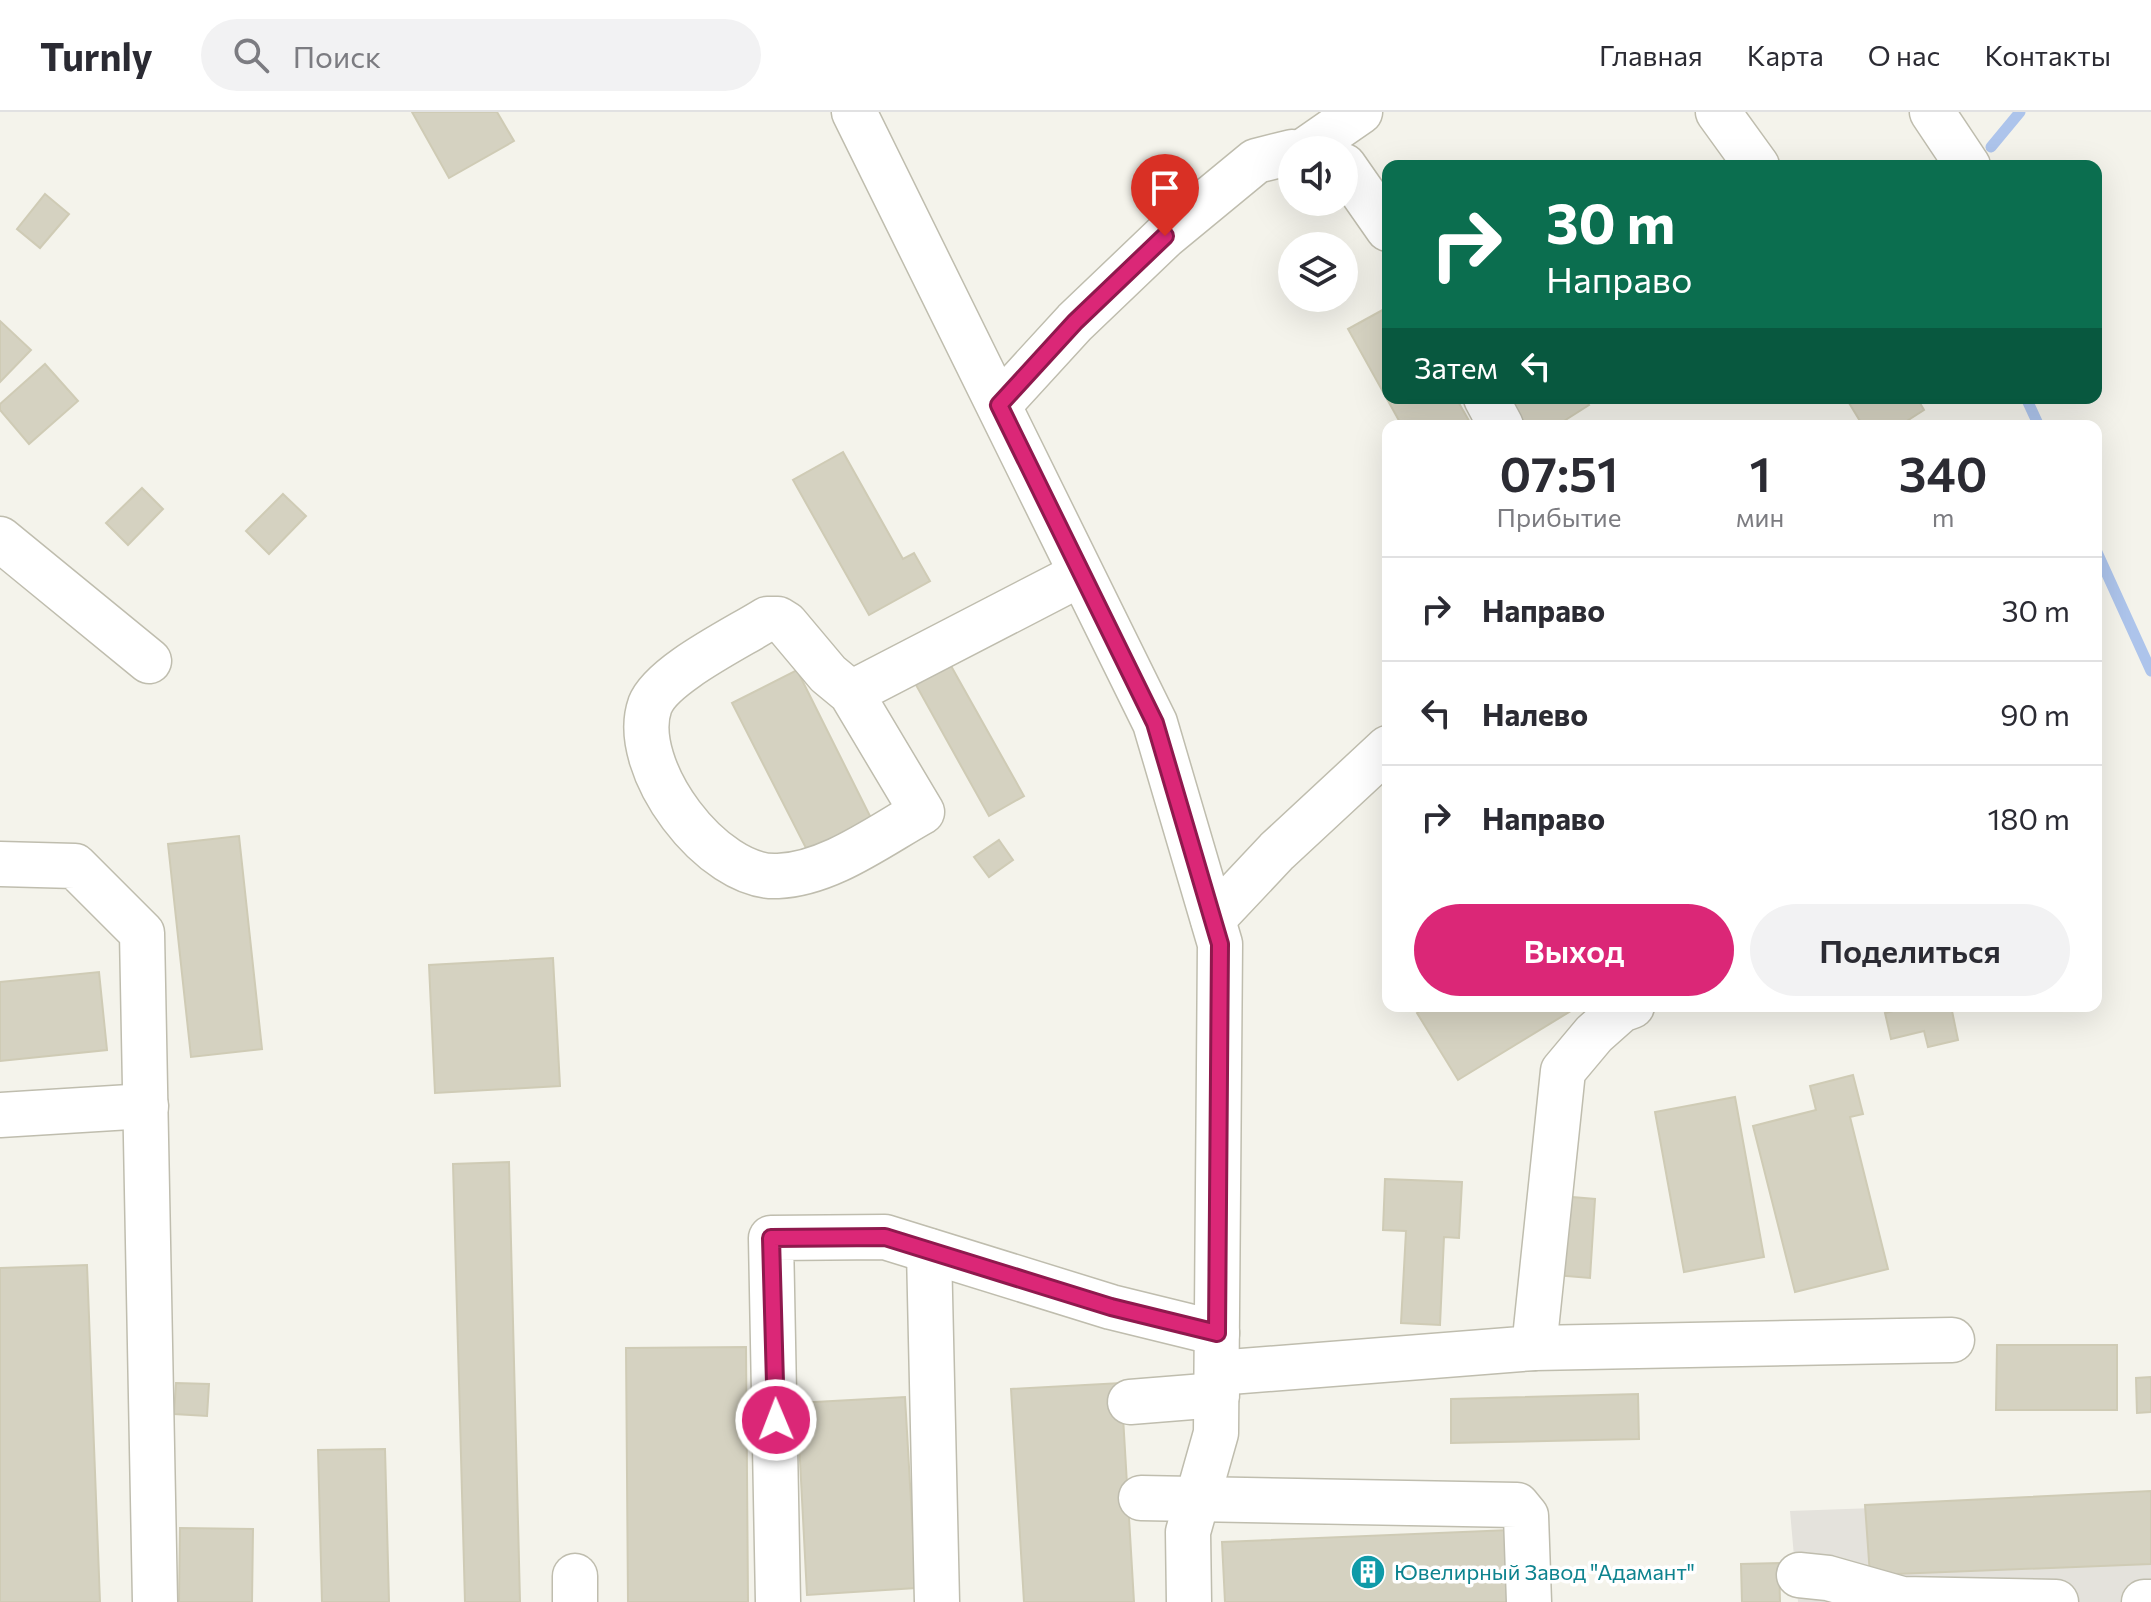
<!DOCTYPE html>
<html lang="ru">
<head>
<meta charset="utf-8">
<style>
  :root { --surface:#fff; --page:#f2f2f3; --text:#2b2b33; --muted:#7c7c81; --line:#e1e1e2; --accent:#db2777 }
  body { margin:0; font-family:Commissioner,sans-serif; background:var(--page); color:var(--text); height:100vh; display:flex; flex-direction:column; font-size:30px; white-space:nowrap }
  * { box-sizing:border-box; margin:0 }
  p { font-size:26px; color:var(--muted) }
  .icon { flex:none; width:44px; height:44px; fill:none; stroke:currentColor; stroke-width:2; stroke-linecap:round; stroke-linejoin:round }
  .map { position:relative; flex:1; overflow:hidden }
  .sheet { position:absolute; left:1382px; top:308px; width:720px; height:592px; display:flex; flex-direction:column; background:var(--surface); border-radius:16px; box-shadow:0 8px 32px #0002 }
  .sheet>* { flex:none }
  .hud { position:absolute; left:1382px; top:48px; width:720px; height:244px; border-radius:16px; box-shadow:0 8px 32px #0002; background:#0b6e4f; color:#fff; overflow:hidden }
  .tools { position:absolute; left:1278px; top:24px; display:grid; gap:16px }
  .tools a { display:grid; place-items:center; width:80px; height:80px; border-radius:50%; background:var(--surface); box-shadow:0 8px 32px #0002; font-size:40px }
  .pin { position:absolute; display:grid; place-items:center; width:68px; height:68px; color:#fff; margin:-82px -34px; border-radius:50% 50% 50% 0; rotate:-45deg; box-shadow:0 0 8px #0007 }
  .pin .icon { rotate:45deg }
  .me { position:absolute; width:88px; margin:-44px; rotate:359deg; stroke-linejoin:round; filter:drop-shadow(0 0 6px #0008) }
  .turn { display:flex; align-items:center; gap:28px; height:168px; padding:0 32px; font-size:36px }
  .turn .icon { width:104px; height:104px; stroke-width:2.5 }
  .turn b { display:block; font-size:56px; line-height:68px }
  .then { display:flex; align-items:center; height:76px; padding:0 32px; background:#0003; gap:16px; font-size:30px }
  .eta { display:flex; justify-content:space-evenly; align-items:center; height:136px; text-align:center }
  .eta b { font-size:48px; font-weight:600; line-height:56px }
  .action { display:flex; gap:16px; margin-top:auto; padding:16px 32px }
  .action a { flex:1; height:92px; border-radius:48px; background:var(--accent); color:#fff; font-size:32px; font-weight:600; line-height:92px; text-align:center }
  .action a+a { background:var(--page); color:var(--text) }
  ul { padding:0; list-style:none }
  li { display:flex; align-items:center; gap:24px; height:104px; padding:0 32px; border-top:2px solid var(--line) }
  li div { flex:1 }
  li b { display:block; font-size:30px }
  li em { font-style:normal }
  header { display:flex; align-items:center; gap:48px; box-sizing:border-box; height:112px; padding:0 40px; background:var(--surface); border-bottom:2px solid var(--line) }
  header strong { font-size:38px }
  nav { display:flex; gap:44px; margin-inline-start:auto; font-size:28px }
  .search { width:560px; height:72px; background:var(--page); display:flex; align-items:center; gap:20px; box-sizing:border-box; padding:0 28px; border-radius:44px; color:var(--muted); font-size:30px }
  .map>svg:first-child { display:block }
  .industrial { fill:#e4e2dc }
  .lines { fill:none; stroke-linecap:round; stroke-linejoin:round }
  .stream { stroke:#adc4eb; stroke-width:11 }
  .building { fill:#d5d2c1; stroke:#cfcbb5; stroke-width:2 }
  .minor-casing { stroke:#bfbdae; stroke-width:47 }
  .minor { stroke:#fff; stroke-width:44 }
  .route-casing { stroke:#8e194d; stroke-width:20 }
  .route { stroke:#db2777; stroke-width:14 }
  .labels { text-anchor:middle; stroke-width:7; stroke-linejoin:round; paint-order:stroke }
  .culture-label { font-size:22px; fill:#0d838f; stroke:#fff; text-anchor:start }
</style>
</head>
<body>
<header>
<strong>Turnly</strong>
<div class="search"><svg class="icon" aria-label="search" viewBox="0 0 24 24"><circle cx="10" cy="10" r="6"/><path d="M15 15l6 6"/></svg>Поиск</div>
<nav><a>Главная</a><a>Карта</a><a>О нас</a><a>Контакты</a></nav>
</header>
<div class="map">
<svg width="2151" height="1490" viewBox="0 0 2151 1490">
  <rect width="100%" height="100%" fill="#f4f3eb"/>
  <polygon class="industrial" points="2151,1386 2151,1490 1798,1490 1790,1399"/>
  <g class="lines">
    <g class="stream">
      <polyline points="1991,35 2020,0"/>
      <polyline points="2026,286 2039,314"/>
      <polyline points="2096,438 2151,559"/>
    </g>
  </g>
  <g class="building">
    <polygon points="412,0 497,0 514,29 449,66"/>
    <polygon points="45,82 69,102 40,136 17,117"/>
    <polygon points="1388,195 1388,286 1456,286 1472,314 1402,314 1348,217"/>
    <polygon points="0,209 31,238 0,270"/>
    <polygon points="45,252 78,289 29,332 0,298 0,292"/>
    <polygon points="1507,286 1584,286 1589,293 1556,314 1524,314"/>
    <polygon points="1846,286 1917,286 1924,298 1899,314 1863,314"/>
    <polygon points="843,340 903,447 914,441 930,469 869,503 793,368"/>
    <polygon points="142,376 163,397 128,433 106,411"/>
    <polygon points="283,382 306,404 269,442 246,419"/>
    <polygon points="946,545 1024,684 989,704 911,564"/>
    <polygon points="797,558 872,708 808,740 732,591"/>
    <polygon points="239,724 262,937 191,945 168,732"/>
    <polygon points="999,728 1013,748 989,765 974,745"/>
    <polygon points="553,846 560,974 435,981 429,853"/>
    <polygon points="99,860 107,938 0,949 0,870"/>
    <polygon points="1428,894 1579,894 1458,968 1417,901"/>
    <polygon points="1914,894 1951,894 1958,928 1928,935 1924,919 1891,927 1885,901"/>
    <polygon points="1853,963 1863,1002 1850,1005 1888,1157 1795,1180 1753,1014 1816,998 1810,974"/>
    <polygon points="1735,985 1764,1145 1684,1160 1655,1000"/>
    <polygon points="509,1050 520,1490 465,1490 453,1052"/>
    <polygon points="1385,1067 1462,1070 1459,1126 1444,1125 1440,1213 1401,1211 1406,1119 1383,1118"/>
    <polygon points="1560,1084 1595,1087 1590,1166 1555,1163"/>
    <polygon points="87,1153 100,1490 0,1490 0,1156"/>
    <polygon points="1997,1233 2117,1233 2117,1298 1996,1298"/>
    <polygon points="746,1235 748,1490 628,1490 626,1236"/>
    <polygon points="2151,1265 2151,1300 2137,1301 2136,1266"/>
    <polygon points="176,1271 209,1272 207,1304 174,1302"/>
    <polygon points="1121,1271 1134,1490 1024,1490 1011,1277"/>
    <polygon points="1638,1282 1639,1327 1451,1331 1451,1287"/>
    <polygon points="905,1285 916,1476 807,1483 797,1291"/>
    <polygon points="385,1337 389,1490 322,1490 318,1338"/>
    <polygon points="2151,1379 2151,1452 1870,1463 1865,1393"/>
    <polygon points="180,1416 253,1417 252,1490 179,1490"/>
    <polygon points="1510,1418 1513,1490 1225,1490 1222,1430"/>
    <polygon points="1779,1451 1780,1490 1742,1490 1741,1452"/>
  </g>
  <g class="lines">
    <g class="minor-casing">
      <g id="minor">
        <polyline points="854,0 1155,611 1220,832 1216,1321 1188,1420 1189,1490"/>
        <polyline points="1718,0 1757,54"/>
        <polyline points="1932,0 1968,54"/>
        <polyline points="1308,36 1360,0"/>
        <polyline points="1344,54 1388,117"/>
        <polyline points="1486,286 1501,314"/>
        <polyline points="999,293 1075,210 1165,124 1256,49 1292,40"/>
        <polyline points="0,427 149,549"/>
        <path d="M851,581L922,700C879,724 829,762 778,764C713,768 628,655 650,593C662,562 737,526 767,507H778L786,512L828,562L851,581L1081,462"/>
        <polyline points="0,752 75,754 142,821 155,1490"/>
        <polyline points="1213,807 1277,739 1388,636"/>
        <polyline points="0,1003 146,994"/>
        <polyline points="929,1139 937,1490"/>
        <polyline points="1534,1236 1952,1228"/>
        <polyline points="1217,1261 1534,1236 1563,959 1594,922 1621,898 1632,894"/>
        <polyline points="1130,1290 1217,1283"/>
        <polyline points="1141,1386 1517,1393 1526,1404 1529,1490"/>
        <polyline points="1799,1463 1828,1466 1902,1487 2056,1490"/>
        <polyline points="575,1464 575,1490"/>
        <polyline points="778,1490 771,1126 885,1125 1111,1195 1217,1221"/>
        <polyline points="2144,1490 2151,1490"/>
      </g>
    </g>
    <use href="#minor" class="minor"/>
  </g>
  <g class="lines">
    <g class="route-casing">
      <polyline id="route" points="776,1308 771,1126 885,1125 1111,1195 1217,1221 1220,832 1155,611 999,293 1075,210 1165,124"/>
    </g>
    <use href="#route" class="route"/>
  </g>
  <defs>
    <g id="building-disc" transform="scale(1.8)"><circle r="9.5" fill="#0f9aa8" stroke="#fff"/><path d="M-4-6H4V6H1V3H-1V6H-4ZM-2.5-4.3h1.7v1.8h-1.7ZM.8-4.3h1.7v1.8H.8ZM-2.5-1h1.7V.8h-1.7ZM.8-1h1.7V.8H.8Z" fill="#fff"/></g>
  </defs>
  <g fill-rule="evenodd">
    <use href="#building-disc" x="1368" y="1460"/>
  </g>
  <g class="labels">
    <g class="culture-label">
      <text x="1394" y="1468">Ювелирный Завод "Адамант"</text>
    </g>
  </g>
</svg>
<div class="tools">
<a><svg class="icon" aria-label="sound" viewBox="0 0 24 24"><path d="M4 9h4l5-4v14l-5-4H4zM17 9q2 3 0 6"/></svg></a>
<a><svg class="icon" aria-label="layers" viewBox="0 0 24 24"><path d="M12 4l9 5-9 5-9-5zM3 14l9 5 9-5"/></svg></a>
</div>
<div class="pin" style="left:1165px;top:124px;background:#d93025"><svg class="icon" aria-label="arrive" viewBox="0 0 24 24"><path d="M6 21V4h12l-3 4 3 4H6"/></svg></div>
<svg class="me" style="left:776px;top:1308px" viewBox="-20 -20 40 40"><circle r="17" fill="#db2777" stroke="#fff" stroke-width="3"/><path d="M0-11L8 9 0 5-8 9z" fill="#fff"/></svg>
<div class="hud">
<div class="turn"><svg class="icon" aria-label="right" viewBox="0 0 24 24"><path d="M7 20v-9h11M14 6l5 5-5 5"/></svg><div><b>30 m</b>Направо</div></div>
<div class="then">Затем<svg class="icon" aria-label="left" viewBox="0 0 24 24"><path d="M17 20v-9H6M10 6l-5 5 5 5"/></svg></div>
</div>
<section class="sheet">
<div class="eta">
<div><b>07:51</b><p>Прибытие</p></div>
<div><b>1</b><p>мин</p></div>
<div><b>340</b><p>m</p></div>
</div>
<ul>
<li><svg class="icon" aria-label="right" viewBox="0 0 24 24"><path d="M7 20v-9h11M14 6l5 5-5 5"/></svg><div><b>Направо</b></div><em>30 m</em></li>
<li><svg class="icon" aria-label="left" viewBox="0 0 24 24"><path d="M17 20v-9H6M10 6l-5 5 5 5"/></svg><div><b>Налево</b></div><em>90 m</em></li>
<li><svg class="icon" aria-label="right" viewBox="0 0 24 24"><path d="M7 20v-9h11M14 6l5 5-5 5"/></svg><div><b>Направо</b></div><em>180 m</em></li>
</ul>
<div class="action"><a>Выход</a><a>Поделиться</a></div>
</section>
</div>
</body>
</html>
